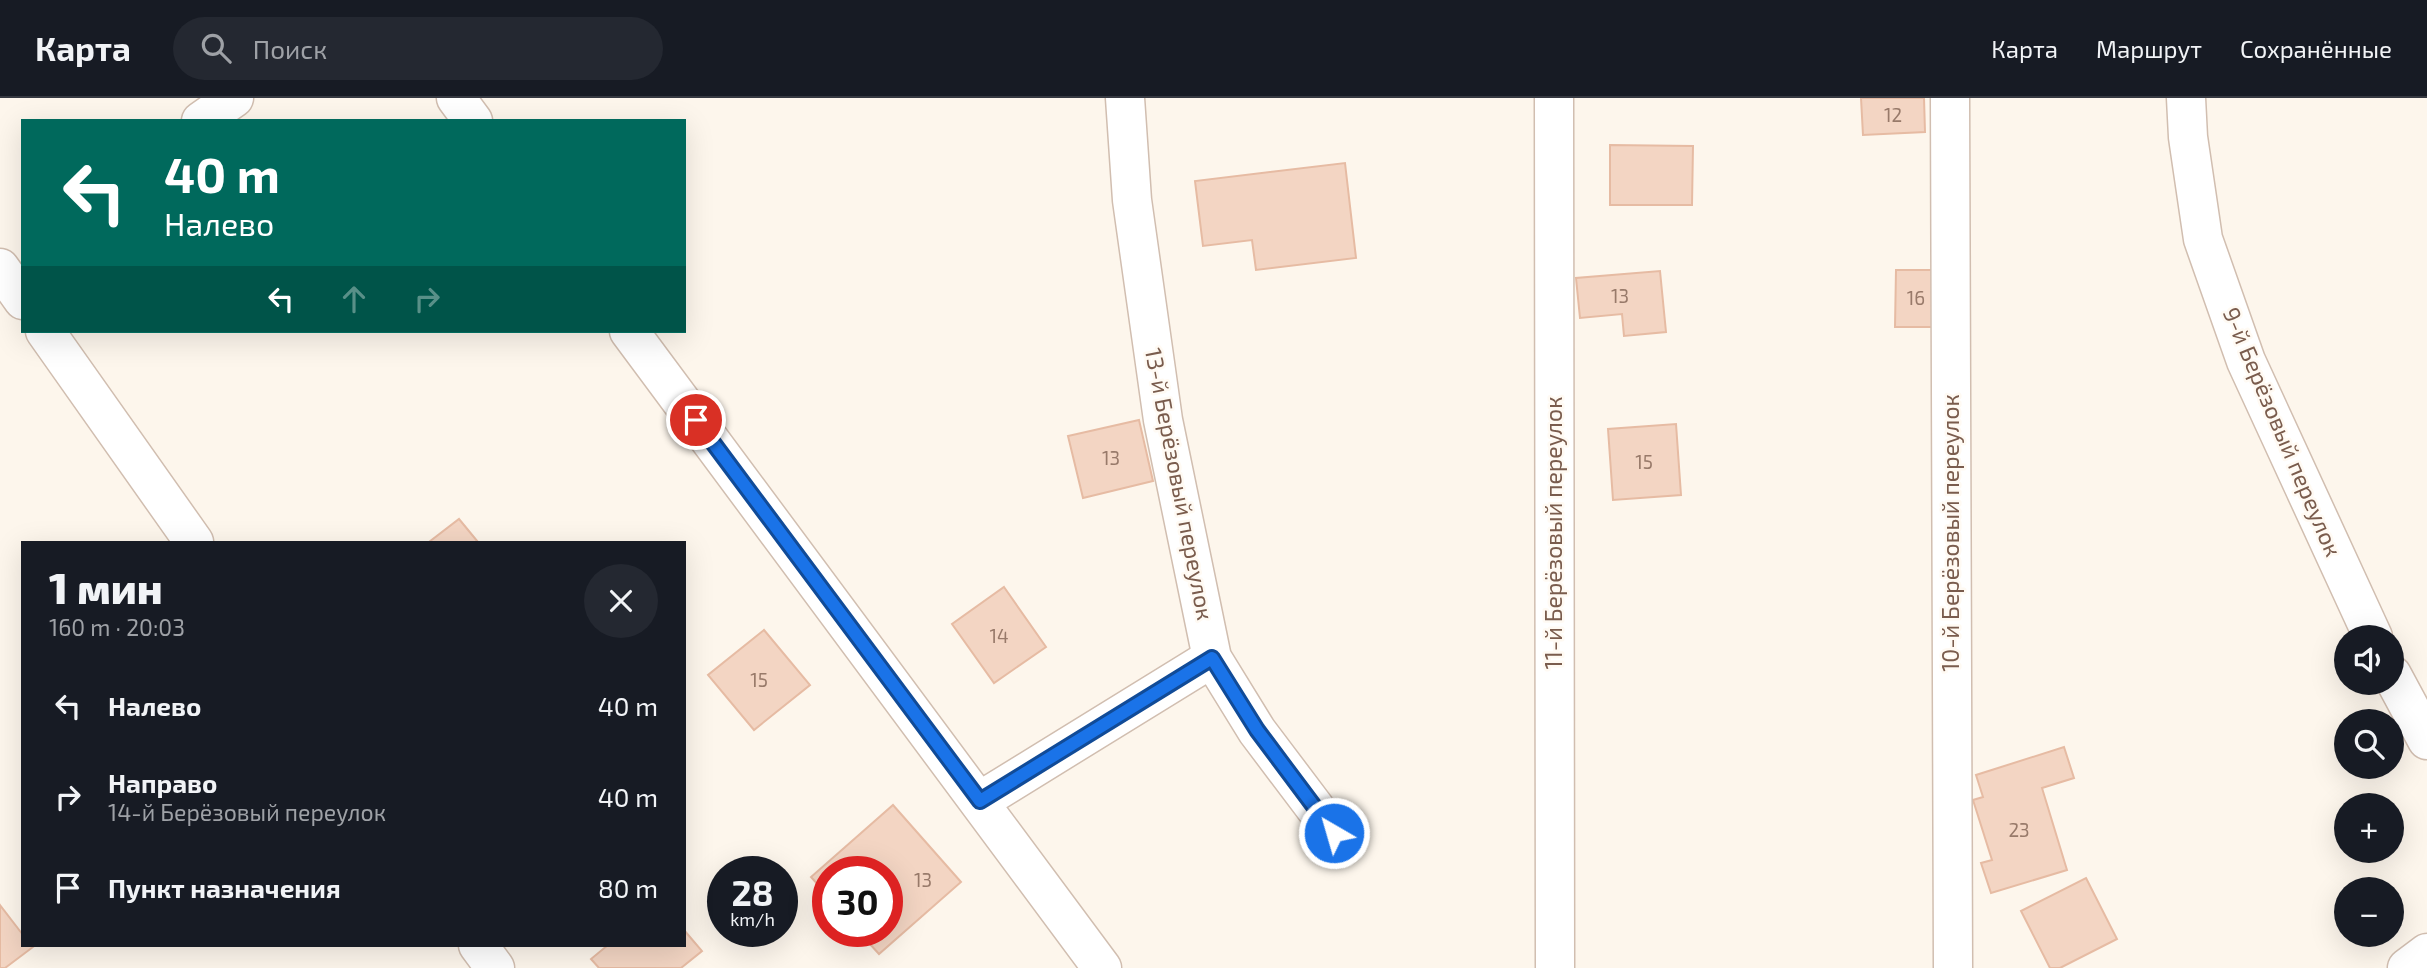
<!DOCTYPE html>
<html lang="ru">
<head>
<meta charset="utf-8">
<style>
  :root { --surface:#171b24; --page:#242831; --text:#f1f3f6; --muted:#9ea1a6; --line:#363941 }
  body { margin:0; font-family:"Exo 2",sans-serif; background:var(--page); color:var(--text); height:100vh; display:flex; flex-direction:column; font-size:26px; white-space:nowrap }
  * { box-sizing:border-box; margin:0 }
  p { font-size:23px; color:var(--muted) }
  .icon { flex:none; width:38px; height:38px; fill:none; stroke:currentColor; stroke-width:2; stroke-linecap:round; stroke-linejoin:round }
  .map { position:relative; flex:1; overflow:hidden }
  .details { position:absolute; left:21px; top:443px; width:665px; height:406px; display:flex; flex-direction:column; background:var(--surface); border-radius:0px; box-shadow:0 7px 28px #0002 }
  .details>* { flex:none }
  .hud { position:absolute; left:21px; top:21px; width:665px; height:214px; border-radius:0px; box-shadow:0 7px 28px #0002; background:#00695c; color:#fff; overflow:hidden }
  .tools { position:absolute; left:2334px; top:527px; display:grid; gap:14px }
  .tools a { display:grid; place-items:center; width:70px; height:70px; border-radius:50%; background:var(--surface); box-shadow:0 7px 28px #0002; font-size:35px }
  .speed { position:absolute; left:707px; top:758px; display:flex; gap:14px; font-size:35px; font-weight:700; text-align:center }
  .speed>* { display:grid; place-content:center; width:91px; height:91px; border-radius:50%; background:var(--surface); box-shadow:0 7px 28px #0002; line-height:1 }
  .speed small { font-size:18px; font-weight:400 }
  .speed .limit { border:10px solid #d22; background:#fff; color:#111 }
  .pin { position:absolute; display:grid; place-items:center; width:60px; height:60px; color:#fff; margin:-30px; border:4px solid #fff; border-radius:50%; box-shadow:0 2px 7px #0007 }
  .me { position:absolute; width:77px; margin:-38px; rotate:322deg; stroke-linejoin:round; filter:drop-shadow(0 0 5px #0008) }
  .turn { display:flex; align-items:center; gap:24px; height:147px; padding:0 28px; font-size:32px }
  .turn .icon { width:91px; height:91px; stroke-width:2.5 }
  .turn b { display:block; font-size:49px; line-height:60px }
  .lanes { display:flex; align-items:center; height:66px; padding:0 28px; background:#0003; justify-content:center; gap:35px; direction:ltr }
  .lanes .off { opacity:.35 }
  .round { display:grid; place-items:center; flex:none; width:74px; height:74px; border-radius:37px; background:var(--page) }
  .overview { display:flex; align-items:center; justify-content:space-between; height:119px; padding:0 28px }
  h1 { font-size:42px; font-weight:800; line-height:52px }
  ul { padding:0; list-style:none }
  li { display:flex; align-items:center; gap:21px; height:91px; padding:0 28px }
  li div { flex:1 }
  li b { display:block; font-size:26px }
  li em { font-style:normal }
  header { display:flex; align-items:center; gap:42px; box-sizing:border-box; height:98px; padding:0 35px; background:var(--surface); border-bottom:2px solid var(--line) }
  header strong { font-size:33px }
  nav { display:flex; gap:38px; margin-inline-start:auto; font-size:24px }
  .search { width:490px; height:63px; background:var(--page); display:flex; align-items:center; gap:18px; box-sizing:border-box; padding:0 24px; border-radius:38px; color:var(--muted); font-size:26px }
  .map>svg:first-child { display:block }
  .building { fill:#f3d5c3; stroke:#e6bba3; stroke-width:2 }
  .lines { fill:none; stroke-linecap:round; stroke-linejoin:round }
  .minor-casing { stroke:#d1beb0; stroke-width:41 }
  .minor { stroke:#fff; stroke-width:38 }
  .route-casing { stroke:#114b97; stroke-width:18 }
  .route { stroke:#1a73e8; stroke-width:12 }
  .labels { text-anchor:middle; stroke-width:5; stroke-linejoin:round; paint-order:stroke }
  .number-label { font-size:19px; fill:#987a6a }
  .street-label { font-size:23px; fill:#7a5c4d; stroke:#fffaf3 }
</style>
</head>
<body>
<header>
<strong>Карта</strong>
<div class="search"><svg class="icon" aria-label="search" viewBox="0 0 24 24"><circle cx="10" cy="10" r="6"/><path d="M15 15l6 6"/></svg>Поиск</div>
<nav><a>Карта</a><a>Маршрут</a><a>Сохранённые</a></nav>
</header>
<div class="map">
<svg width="2427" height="870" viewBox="0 0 2427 870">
  <rect width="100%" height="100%" fill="#fdf6ec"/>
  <g class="building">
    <polygon points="1861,0 1924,0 1925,34 1863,37"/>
    <polygon points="1610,47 1693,48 1692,107 1610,107"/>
    <polygon points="1345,65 1356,160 1256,172 1252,142 1203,148 1195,83"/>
    <polygon points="1896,172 1938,172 1937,229 1895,229"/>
    <polygon points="1660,173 1666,234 1624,238 1622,216 1580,220 1576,180"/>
    <polygon points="1139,322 1153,383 1083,400 1068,338"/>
    <polygon points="1676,326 1681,397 1613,402 1608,331"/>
    <polygon points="459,421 478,444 429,444"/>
    <polygon points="1004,489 1046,549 994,585 952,526"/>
    <polygon points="764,532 810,587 754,632 708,577"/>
    <polygon points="2064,649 2074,680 2042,690 2067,772 1991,795 1981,765 1992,762 1973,702 1983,699 1976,677"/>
    <polygon points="893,707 961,784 879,856 858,833 887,833 887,774 828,774 828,798 811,779"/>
    <polygon points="2086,780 2117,841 2060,870 2050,870 2021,813"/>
    <polygon points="0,807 23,837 23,847 31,847 33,849 5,870 0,870"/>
    <polygon points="684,832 702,853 681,870 599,870 591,861 608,847 684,847"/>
  </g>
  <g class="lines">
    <g class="minor-casing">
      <g id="minor">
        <polyline points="456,0 473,23"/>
        <polyline points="1125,0 1132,102 1163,322 1212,560 1257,633 1334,735"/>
        <polyline points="1554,0 1555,870"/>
        <polyline points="1950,0 1953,870"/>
        <polyline points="2186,0 2188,39 2203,141 2246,263 2373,539"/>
        <polyline points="201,23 234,0"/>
        <polyline points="0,170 23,202"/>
        <polyline points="45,233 194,444"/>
        <polyline points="629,233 1102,870"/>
        <polyline points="2392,577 2427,642"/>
        <polyline points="980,703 1212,560"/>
        <polyline points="478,847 495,870"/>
        <polyline points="2407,870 2427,855"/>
      </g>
    </g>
    <use href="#minor" class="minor"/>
  </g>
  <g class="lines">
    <g class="route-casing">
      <polyline id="route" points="696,322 980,703 1212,560 1257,632 1334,735"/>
    </g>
    <use href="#route" class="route"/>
  </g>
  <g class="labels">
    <g class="number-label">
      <text x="1893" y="24">12</text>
      <text x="1620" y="205">13</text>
      <text x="1916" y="207">16</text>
      <text x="1111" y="367">13</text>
      <text x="1644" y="371">15</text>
      <text x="999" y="545">14</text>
      <text x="759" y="589">15</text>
      <text x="2019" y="739">23</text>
      <text x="923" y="789">13</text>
    </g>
    <g class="street-label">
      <text transform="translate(2282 334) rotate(67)" y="8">9-й Берёзовый переулок</text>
      <text transform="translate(1179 386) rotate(79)" y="8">13-й Берёзовый переулок</text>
      <text transform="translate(1554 435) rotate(-90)" y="8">11-й Берёзовый переулок</text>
      <text transform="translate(1951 435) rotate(-90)" y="8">10-й Берёзовый переулок</text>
    </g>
  </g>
</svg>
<div class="tools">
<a><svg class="icon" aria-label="sound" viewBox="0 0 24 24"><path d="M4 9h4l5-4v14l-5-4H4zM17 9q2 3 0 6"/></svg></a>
<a><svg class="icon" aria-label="search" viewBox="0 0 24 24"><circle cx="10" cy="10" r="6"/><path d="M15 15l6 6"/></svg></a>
<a>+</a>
<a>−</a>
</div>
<div class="speed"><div>28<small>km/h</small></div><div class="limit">30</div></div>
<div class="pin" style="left:696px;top:322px;background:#d93025"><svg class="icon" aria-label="arrive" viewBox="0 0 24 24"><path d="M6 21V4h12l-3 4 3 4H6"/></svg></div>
<svg class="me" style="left:1334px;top:735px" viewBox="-20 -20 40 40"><circle r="17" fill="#1a73e8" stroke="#fff" stroke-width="3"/><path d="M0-11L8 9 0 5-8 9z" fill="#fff"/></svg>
<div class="hud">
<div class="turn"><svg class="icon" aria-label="left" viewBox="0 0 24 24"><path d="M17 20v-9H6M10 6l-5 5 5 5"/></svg><div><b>40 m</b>Налево</div></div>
<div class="lanes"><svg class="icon" aria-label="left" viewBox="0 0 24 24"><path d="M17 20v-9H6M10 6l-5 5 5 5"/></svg><svg class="icon off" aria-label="ahead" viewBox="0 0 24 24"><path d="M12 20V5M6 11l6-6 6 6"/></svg><svg class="icon off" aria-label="right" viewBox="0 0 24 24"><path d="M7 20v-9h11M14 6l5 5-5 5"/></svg></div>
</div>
<section class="details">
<div class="overview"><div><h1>1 мин</h1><p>160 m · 20:03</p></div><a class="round"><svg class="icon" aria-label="close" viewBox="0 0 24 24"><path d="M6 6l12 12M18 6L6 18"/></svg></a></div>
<ul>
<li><svg class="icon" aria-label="left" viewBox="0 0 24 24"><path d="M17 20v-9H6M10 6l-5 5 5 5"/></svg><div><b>Налево</b></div><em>40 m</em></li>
<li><svg class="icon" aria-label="right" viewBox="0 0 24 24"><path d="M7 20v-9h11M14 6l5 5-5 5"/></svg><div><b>Направо</b><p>14-й Берёзовый переулок</p></div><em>40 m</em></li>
<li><svg class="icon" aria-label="arrive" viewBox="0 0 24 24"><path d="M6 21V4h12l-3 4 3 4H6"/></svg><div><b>Пункт назначения</b></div><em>80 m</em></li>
</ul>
</section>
</div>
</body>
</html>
